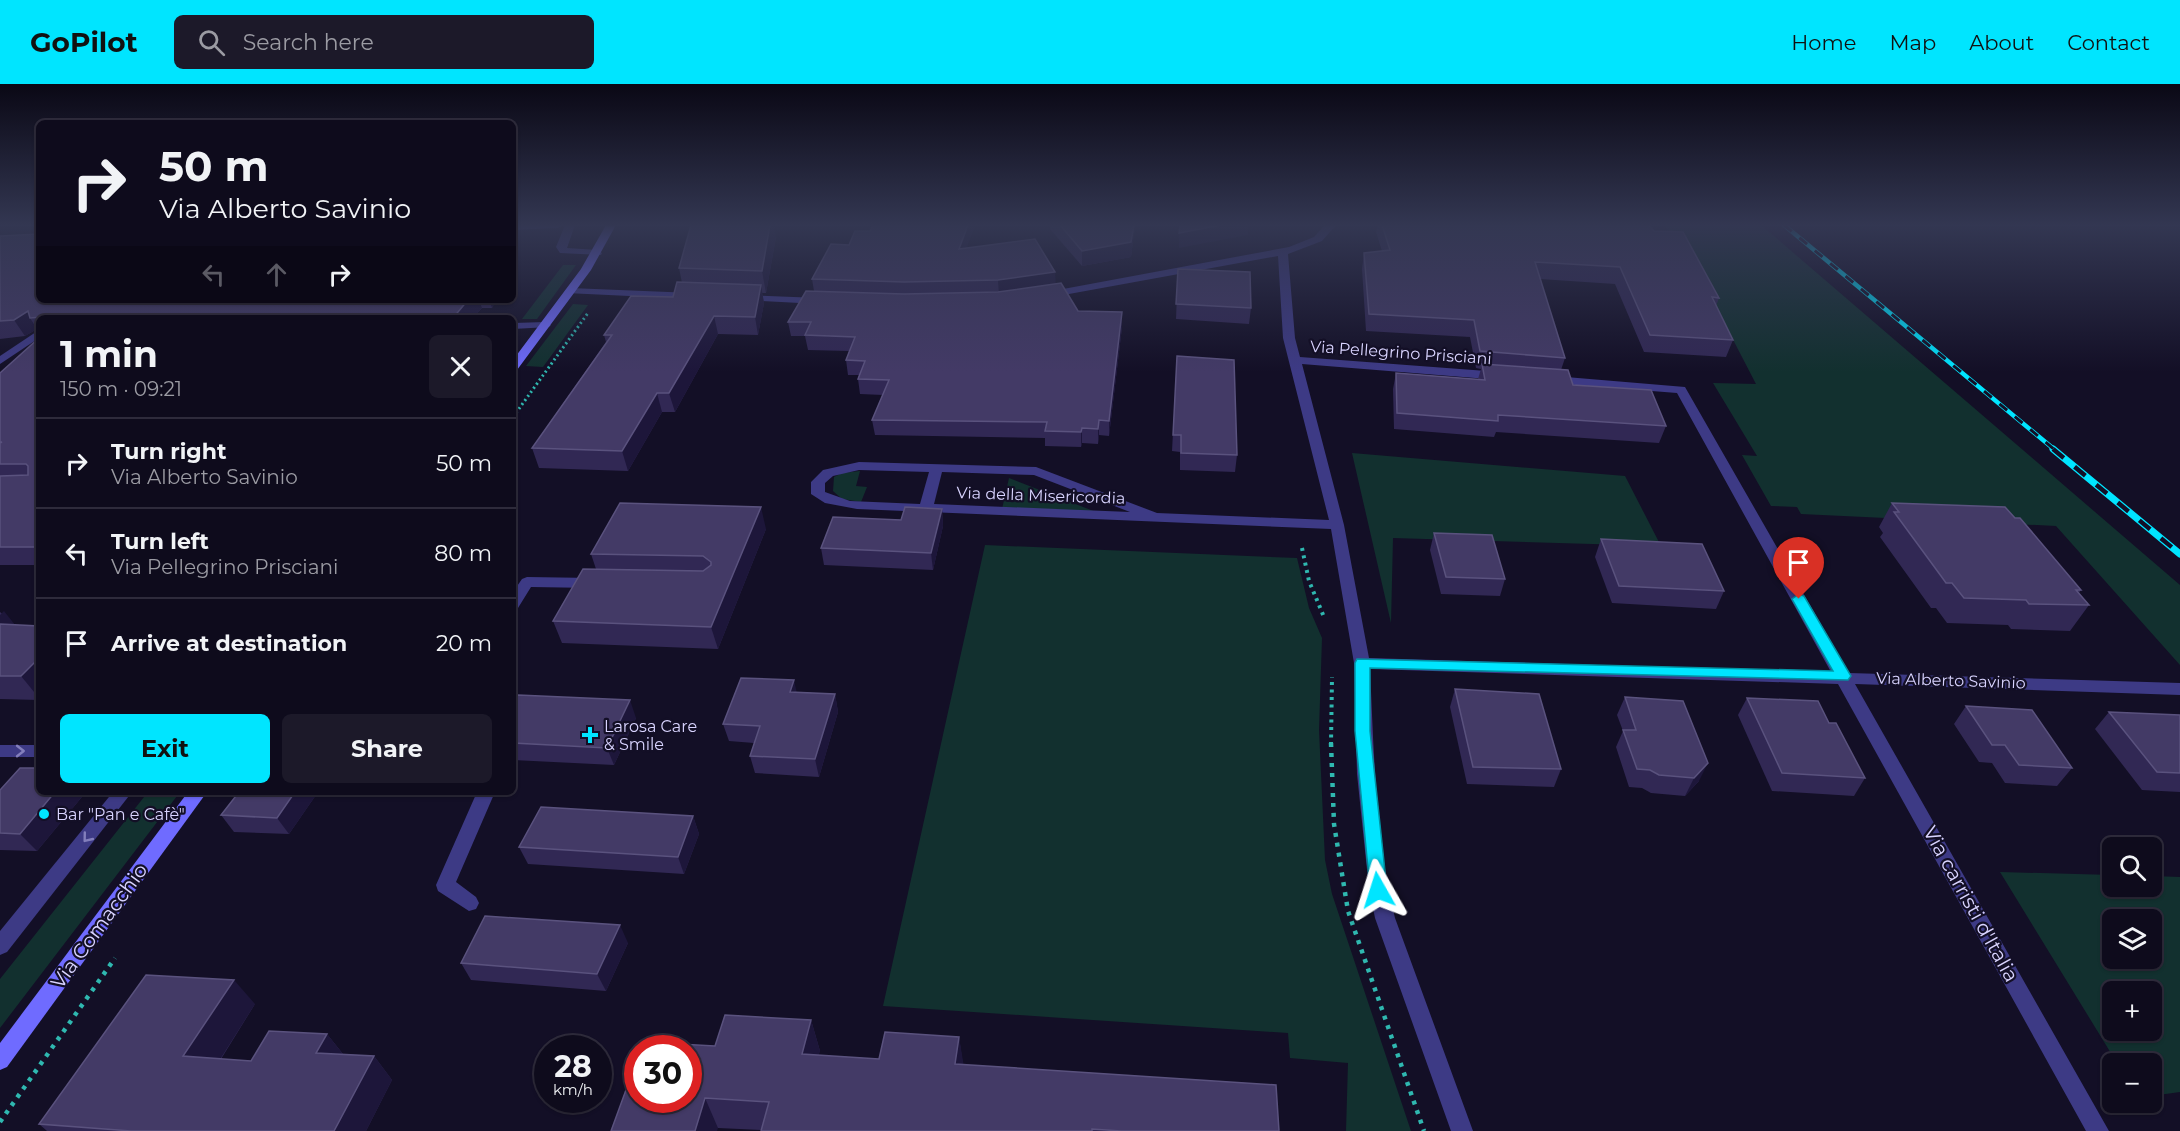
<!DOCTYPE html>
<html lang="en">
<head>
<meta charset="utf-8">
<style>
  :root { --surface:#0e0b1c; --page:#1c1929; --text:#f1f3f6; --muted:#9b9ba3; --line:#2e2b3b; --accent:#00e5ff }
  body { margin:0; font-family:Montserrat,sans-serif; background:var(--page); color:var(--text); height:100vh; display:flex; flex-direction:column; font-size:22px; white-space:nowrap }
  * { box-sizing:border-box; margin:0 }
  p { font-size:20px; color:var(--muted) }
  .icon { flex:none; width:33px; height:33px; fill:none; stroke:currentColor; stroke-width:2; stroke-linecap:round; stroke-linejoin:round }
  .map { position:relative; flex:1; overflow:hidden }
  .sheet { position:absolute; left:36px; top:231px; width:480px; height:480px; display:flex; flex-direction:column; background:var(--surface); border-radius:9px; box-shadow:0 2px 4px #0004,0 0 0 2px var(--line) }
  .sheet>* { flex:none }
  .hud { position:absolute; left:36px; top:36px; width:480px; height:183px; border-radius:9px; box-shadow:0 2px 4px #0004,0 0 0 2px var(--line); background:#0e0b1c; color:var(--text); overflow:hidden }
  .controls { position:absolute; left:2102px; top:753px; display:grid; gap:12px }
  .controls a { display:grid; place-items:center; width:60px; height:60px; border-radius:9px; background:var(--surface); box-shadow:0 2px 4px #0004,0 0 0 2px var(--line); font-size:30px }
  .speed { position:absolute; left:534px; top:951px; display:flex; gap:12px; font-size:30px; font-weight:700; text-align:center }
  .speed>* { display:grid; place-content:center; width:78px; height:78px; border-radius:50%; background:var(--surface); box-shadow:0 2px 4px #0004,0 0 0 2px var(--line); line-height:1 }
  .speed small { font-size:15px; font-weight:400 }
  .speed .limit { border:9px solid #d22; background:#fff; color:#111 }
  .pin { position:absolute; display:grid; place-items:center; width:51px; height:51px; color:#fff; margin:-62px -26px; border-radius:50% 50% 50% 0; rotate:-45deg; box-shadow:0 0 6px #0007 }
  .pin .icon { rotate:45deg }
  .me { position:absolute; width:66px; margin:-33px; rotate:354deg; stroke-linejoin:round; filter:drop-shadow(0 0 4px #0008) }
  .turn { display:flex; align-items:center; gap:21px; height:126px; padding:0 24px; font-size:27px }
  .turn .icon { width:78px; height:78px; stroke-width:2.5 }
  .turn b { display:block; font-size:42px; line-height:51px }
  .lanes { display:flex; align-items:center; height:57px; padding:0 24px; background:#0003; justify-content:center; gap:30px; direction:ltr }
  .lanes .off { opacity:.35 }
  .round { display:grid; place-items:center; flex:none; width:63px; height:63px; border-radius:9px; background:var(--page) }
  .summary { display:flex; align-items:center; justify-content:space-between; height:102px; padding:0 24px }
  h1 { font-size:36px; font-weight:700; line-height:45px }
  .action { display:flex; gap:12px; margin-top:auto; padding:12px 24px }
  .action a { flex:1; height:69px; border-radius:9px; background:var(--accent); color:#111; font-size:24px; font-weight:700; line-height:69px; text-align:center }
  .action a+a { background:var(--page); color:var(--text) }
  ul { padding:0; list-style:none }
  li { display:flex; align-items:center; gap:18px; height:90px; padding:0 24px; border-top:2px solid var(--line) }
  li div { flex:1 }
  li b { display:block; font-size:22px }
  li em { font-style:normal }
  header { display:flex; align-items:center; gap:36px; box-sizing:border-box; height:84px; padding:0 30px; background:var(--accent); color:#111 }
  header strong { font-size:28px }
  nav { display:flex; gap:33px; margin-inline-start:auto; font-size:21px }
  .search { width:420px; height:54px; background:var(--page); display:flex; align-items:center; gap:15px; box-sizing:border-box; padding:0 21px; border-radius:9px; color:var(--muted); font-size:22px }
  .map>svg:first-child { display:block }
  .green { fill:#12302f; fill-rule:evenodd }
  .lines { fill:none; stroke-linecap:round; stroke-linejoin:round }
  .path-far2 { stroke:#2fb8b0; stroke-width:3; stroke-dasharray:2 3; stroke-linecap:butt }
  .path-far1 { stroke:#2fb8b0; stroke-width:4; stroke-dasharray:3 4.5; stroke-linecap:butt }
  .path { stroke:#2fb8b0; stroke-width:4.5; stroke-dasharray:4 6; stroke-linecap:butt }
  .lane { fill:#3d3a85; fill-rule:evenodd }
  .street { fill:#3d3a85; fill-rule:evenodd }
  .secondary { fill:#6f6bff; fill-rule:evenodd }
  .rail-far1-casing { stroke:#00e5ff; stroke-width:4.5 }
  .rail-casing { stroke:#00e5ff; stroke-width:7 }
  .rail-far1 { stroke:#130f26; stroke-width:3; stroke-dasharray:10; stroke-linecap:butt }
  .rail { stroke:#130f26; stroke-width:4.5; stroke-dasharray:14; stroke-linecap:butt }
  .wall { fill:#312854 }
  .shaded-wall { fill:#1d163a }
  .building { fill:#433a66; stroke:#5a527e; stroke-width:1.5 }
  .oneway { stroke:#837fbc }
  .route { fill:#00e5ff; stroke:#0095a6; stroke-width:1.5 }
  .poi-dot { fill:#00e5ff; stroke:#130f26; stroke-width:2 }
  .labels { text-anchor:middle; stroke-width:4.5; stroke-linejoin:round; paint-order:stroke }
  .street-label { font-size:16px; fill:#d9d4ff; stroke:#130f26 }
  .poi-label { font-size:16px; fill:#d9d4ff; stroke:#130f26; text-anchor:start }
  .near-street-label { font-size:20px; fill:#d9d4ff; stroke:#130f26 }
</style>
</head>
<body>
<header>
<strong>GoPilot</strong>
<div class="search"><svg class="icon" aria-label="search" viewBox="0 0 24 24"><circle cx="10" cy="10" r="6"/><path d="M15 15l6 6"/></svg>Search here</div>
<nav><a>Home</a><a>Map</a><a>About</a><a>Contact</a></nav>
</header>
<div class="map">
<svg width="2180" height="1047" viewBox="0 0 2180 1047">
  <rect width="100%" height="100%" fill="#130f26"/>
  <g class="green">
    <polygon points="1663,141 1761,141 2180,501 2180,581 2056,442 1801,430 1797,423 1771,422 1742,371 1757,372 1713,299 1756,300 1684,161"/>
    <polygon points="563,181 576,181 537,235 522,235"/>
    <polygon points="573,220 588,221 543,283 526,282"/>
    <polygon points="1352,369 1625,392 1661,462 1393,454 1391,539"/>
    <polygon points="860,387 856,402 867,403 861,418 842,415 833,407 834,393 842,389"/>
    <polygon points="1009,394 1096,428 1002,425"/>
    <polygon points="985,461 1297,474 1309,524 1322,554 1319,646 1325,776 1332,810 1411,1047 1346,1047 1348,979 1290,974 1288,949 883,922"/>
    <polygon points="148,708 180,708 0,944 0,895"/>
    <path d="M2000,788L2112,791V802H2151V792L2180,793V1008L2151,1012V980L2117,979ZM2112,836H2151V874H2112ZM2112,908H2151V946H2112Z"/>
  </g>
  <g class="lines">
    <polyline class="path-far2" points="513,333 588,229"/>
    <g class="path-far1">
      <polyline points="1302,464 1309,497 1324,533"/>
      <polyline points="1331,661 1332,593"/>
    </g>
    <g class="path">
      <polyline points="1331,659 1334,740 1348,827 1424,1047"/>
      <polyline points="0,1038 115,874"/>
    </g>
    <g class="lane">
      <polygon points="527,493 594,494 601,499 594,504 531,503 518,524 513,525 513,508 522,495"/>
      <polygon points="477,708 495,708 456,798 476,813 479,819 476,825 469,827 438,807 436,801"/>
    </g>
    <g class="street">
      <polygon points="513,141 563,141 558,144 513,146"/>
      <polygon points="565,141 575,141 567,164 597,166 602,169 601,171 560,169 556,163"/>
      <path d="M1325,141H1336L1322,157L1288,170L1295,254L1300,273L1500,288L1506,292L1500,296L1302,280L1344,441L1369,574L1831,588L1677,309L1550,299V293L1554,292L1685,303L1849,589L2180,599V611L1855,600L2109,1047H2086L1838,600L1370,585C1374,668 1375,753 1395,834L1473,1047H1451L1375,834L1369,805L1357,690L1354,579L1331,445L857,425L825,419L811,410V398L823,386L859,378L1036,383L1157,429L1329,436L1283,254L1278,172L1047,214L1042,211L1047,208L1289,163L1314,153ZM859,386L929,388L920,420L850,417L825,408V399L833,392ZM942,388L1034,391L1130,428L934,420Z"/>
      <polygon points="570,204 693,209 698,212 693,215 566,209 565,207"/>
      <polygon points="744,211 819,214 824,217 819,220 740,216 739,214"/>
      <polygon points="545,238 551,241 549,243 513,245 513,239"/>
      <polygon points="39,246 39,254 0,280 0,272"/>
      <rect x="0" y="661" width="39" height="12"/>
      <polygon points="113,708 132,708 7,868 0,871 0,847"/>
    </g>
    <g class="secondary">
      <polygon points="606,141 616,141 591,186 517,286 513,288 513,276 581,185"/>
      <polygon points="188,708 207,708 7,983 0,986 0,959"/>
    </g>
    <g class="rail-far1-casing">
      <polyline id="rail-far1" points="1784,141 2055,366"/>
    </g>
    <g class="rail-casing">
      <polyline id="rail" points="2053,365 2180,470"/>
    </g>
    <use href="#rail-far1" class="rail-far1"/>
    <use href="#rail" class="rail"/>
  </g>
  <g class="wall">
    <polygon points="975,141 966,164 1056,200 1078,227 1122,243 1109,352 1099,351 1098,360 1082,359 1081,363 1045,362 1045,354 875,351 872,336 883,311 860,310 858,295 859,291 848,291 846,276 849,267 808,266 805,252 791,252 788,238 814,207 812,195 849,161 870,147"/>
    <polygon points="1050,141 1135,141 1131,173 1082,182 1050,145"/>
    <polygon points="1378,141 1649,141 1719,214 1716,222 1733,256 1726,273 1644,268 1615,200 1540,195 1565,274 1561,286 1573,301 1666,342 1659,359 1496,348 1494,353 1394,345 1393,305 1396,289 1478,295 1481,285 1476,284 1470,253 1366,247 1362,185 1364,169 1382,167 1376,148"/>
    <polygon points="0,152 39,216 496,216 492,224 482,224 473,234 39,234 39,248 37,245 25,252 0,255"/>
    <polygon points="776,153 766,209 762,209 764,219 758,251 718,250 675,328 662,328 628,387 539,384 532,364 606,258 604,251 673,213 682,199 679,184"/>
    <polygon points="1178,185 1251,224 1249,240 1176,235"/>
    <polygon points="39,254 39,481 0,481 0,289"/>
    <polygon points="1177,272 1237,371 1235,388 1180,386 1180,368 1172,367"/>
    <polygon points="1892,419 2081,506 2079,509 2089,521 2070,547 2011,545 2008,541 1947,539 1936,524 1931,524 1880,453 1883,449 1879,443"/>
    <polygon points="942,425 943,442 933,486 824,481 821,464 901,436"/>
    <polygon points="766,445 718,565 562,559 553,537 596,485 591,470"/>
    <polygon points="1434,449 1505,495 1500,512 1441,510 1430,466"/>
    <polygon points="1601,455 1724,507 1716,525 1612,519 1595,473"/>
    <polygon points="0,528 15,541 39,542 39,616 0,615"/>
    <polygon points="1455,605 1561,685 1554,703 1467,700 1450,623"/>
    <polygon points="797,608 835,610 838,628 819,693 755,689 750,672 754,659 729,657 723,640"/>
    <polygon points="1625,613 1699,697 1685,712 1651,709 1642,704 1629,703 1616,663 1623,647 1617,631"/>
    <polygon points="1747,614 1829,639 1865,694 1854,712 1772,707 1738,631"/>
    <polygon points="513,620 636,634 614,681 513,676"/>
    <polygon points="1966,622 2072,684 2057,702 2005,699 1992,679 1979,678 1954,640"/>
    <polygon points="2109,628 2180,631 2180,708 2142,706 2095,645"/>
    <polygon points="0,706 39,708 86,708 37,767 0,766"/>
    <polygon points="239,708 318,708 289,750 234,748 221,731"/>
    <polygon points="693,732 699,750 684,790 528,780 519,763"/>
    <polygon points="628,859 606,907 471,896 461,879"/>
    <polygon points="255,920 221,975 251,977 327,950 343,970 374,972 392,996 366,1047 47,1047 39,1040"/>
    <polygon points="811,936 820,967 818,971 879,975 959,953 963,981 1279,1047 761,1047 761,1046 718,1044 611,1047 715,962"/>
  </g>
  <g class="shaded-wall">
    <polygon points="770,141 774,141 776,153 766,209 762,187"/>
    <polygon points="968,141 975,141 961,180 959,165"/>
    <polygon points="1134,141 1135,141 1131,173 1082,182 1082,167"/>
    <polygon points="1221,141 1248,141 1248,151 1179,164 1179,149"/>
    <polygon points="1055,188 1056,204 999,212 998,196"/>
    <polygon points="761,201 764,219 758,251 755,233"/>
    <polygon points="44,216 78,216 55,232 44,219"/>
    <polygon points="468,216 479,216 482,224 473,234 453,234"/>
    <polygon points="489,216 496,216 492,224"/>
    <polygon points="28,227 30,234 37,245 25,252 14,236"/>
    <polygon points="1122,228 1122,243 1109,352 1109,337"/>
    <polygon points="714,232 718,250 675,328 669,309"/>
    <polygon points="657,309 662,328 628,387 622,367"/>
    <polygon points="1099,336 1099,351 1098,360 1098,345"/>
    <polygon points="1082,344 1082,359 1081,363 1081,348"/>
    <polygon points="761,423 766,445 718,565 711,543"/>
    <polygon points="942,425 943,442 933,486 931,469"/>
    <polygon points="4,527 23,551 0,551 0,531"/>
    <polygon points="39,574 39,614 21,592"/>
    <polygon points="794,596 798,614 790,608"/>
    <polygon points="835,610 838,628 819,693 815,675"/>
    <polygon points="630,616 636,634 614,681 607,664"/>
    <polygon points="1708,679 1699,697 1685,712 1694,694"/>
    <polygon points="55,708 86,708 37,767 20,750"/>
    <polygon points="295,708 318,708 289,750 277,734"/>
    <polygon points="693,732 699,750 684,790 678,773"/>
    <polygon points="620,841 628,859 606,907 597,890"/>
    <polygon points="234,896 255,920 207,996 183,972"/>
    <polygon points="811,936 820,967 812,1000 802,970"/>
    <polygon points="327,950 346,974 316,969"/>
    <polygon points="959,953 964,983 955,980"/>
    <polygon points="374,972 392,996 366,1047 334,1047"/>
    <polygon points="705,1014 718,1044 717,1047 695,1047"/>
  </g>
  <g class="building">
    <polygon points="691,141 770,141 762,187 679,184"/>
    <polygon points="873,141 968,141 959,165 1035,155 1055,188 998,196 904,198 812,195 831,160 849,161 855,147 870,147"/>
    <polygon points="1060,141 1134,141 1131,158 1082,167"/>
    <polygon points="1180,141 1221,141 1179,149"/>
    <polygon points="1382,141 1649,141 1654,147 1683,148 1719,214 1712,213 1733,256 1650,251 1620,183 1535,178 1565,274 1480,267 1474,236 1369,230 1364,169 1390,166"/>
    <polygon points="39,150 39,216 44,216 44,219 60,219 64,216 468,216 453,234 61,234 64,231 30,234 28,227 14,236 0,237 0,152"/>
    <polygon points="1178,185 1250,188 1251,224 1176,220"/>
    <polygon points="677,198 761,201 755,233 714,232 669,309 657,309 622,367 532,364 612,251 604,251 631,212 673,213"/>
    <polygon points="1061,199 1078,227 1122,228 1109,337 1099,336 1098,345 1082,344 1081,348 1045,347 1047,338 872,336 889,296 858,295 865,277 846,276 855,253 805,251 811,238 788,238 806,207 904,210 998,208"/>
    <polygon points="39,254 39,463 0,463 0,392 28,391 28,382 26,380 0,380 0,359 2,358 0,358 0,289"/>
    <polygon points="1177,272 1234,276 1237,371 1181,369 1181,351 1173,351"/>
    <polygon points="1482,280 1568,286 1573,301 1651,306 1666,342 1498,331 1498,337 1397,329 1396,289 1485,296"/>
    <polygon points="620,419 761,423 711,543 553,537 583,485 703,487 711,481 711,478 703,472 591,470"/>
    <polygon points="1892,419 2005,423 2015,434 2020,434 2081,506 2076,506 2089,521 2029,520 2026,516 1964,514 1952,499 1946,499 1941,492 1894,428 1899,428"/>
    <polygon points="905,423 942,425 931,469 821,464 833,433 901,436"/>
    <polygon points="1434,449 1492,451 1505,495 1446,493"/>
    <polygon points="1601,455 1702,460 1724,507 1619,502"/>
    <polygon points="0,540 39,542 39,574 21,592 0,592"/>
    <polygon points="741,594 794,596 790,608 835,610 815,675 750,672 760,642 723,640"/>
    <polygon points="1455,605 1539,610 1561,685 1473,683"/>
    <polygon points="518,611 630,616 607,664 513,659 513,620"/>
    <polygon points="1625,613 1683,617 1708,679 1694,694 1659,691 1650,686 1637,685 1623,646 1636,646"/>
    <polygon points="1747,614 1818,617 1829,639 1836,639 1865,694 1782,689"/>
    <polygon points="1966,622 2032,626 2072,684 2019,681 2005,661 1992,661"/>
    <polygon points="2109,628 2180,631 2180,689 2157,688"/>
    <polygon points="20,684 39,684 39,708 55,708 20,750 0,749 0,706"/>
    <polygon points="239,708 295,708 277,734 221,731"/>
    <polygon points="541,723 693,732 678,773 519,763"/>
    <polygon points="485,832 620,841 597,890 461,879"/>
    <polygon points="146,891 234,896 183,972 251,977 269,947 327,950 316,969 374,972 334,1047 131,1047 39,1040"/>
    <polygon points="725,931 811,936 802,970 879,975 885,948 959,953 955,980 1276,1001 1279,1047 1121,1047 1092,1045 1092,1047 761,1047 769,1018 705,1014 695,1047 611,1047 638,973 638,1016 688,1016 688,964 641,964 643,958 715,962"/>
  </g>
  <defs><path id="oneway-chevron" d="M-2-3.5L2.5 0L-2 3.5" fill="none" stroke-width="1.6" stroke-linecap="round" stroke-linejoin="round" transform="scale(1.5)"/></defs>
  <g class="oneway">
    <use href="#oneway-chevron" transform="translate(20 667)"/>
    <use href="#oneway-chevron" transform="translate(87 754) rotate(129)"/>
  </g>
  <linearGradient id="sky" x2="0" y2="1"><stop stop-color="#0a0815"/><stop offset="0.49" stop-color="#333752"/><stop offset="1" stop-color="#333752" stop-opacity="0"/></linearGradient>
  <rect width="2180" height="288" fill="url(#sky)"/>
  <polygon class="route" points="1799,510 1804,512 1851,592 1848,596 1370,584 1370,647 1387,806 1384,811 1378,813 1372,811 1370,806 1355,647 1355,579 1357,575 1833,587 1792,515"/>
  <g class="poi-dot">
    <path d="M587 642h6v6h6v6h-6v6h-6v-6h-6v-6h6z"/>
    <circle cx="44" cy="730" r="6"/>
  </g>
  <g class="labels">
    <g class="street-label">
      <text transform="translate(1401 268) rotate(4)" y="6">Via Pellegrino Prisciani</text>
      <text transform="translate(1041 411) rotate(2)" y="6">Via della Misericordia</text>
      <text transform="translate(1951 596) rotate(2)" y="6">Via Alberto Savinio</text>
    </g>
    <g class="poi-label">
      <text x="604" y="648">Larosa Care<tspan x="604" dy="18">&amp; Smile</tspan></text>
      <text x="56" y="736">Bar "Pan e Cafè"</text>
    </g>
    <g class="near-street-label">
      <text transform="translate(1971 820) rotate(61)" y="7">Via carristi d'Italia</text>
      <text transform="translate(99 842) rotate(-54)" y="7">Via Comacchio</text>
    </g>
  </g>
</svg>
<div class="controls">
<a><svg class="icon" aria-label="search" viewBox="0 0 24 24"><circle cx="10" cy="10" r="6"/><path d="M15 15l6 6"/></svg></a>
<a><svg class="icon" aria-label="layers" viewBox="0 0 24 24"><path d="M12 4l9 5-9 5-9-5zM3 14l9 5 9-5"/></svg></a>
<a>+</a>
<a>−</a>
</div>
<div class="speed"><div>28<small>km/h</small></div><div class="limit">30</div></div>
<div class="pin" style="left:1799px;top:515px;background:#d93025"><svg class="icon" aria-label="arrive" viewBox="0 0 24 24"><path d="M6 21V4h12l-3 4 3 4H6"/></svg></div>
<svg class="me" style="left:1378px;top:806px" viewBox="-20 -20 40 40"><path d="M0-17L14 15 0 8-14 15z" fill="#00e5ff" stroke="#fff" stroke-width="4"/></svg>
<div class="hud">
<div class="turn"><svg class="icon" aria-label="right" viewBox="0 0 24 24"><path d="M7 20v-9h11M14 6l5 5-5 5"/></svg><div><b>50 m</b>Via Alberto Savinio</div></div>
<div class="lanes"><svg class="icon off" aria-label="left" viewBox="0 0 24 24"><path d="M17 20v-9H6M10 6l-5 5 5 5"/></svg><svg class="icon off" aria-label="ahead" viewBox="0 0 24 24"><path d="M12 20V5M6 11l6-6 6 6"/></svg><svg class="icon" aria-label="right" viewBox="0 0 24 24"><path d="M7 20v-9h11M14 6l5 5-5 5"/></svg></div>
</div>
<section class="sheet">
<div class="summary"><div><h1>1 min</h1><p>150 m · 09:21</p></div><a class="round"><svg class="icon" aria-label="close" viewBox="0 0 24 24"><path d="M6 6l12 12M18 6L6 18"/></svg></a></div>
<ul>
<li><svg class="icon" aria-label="right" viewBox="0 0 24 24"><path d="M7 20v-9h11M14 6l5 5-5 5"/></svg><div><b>Turn right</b><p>Via Alberto Savinio</p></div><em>50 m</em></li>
<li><svg class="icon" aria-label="left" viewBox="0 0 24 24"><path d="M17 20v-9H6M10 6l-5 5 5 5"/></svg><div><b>Turn left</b><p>Via Pellegrino Prisciani</p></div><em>80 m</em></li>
<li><svg class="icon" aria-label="arrive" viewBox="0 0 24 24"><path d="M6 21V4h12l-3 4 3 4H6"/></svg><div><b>Arrive at destination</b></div><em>20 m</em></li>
</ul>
<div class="action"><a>Exit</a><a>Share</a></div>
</section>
</div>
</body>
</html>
